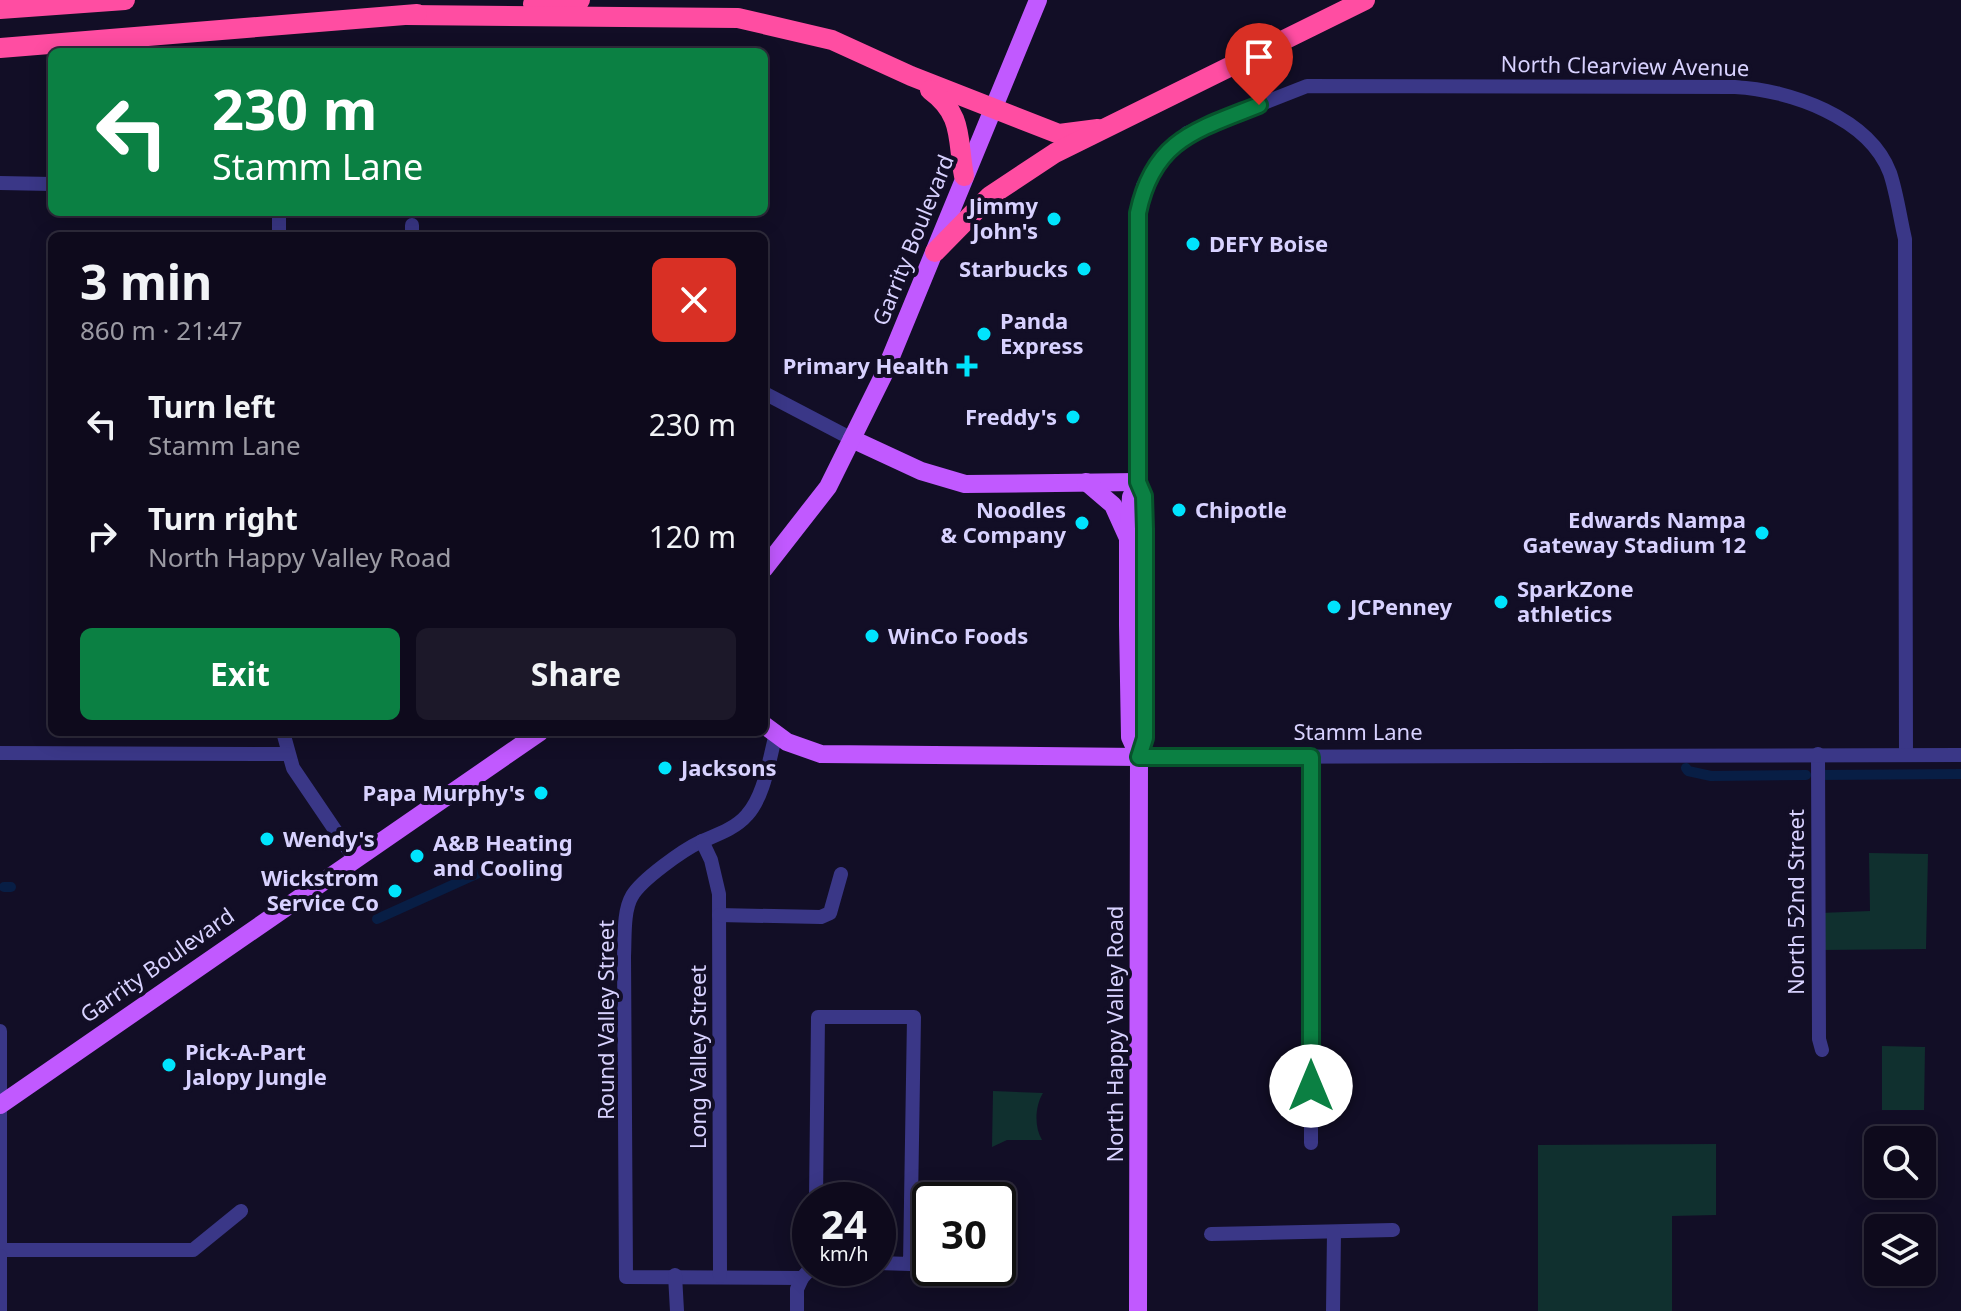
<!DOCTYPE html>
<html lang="en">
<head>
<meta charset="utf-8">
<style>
  :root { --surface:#0e0a1c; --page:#1c1829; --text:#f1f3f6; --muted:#9b9aa3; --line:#2e2b3b; --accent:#0b8043 }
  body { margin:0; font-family:"Noto Sans",sans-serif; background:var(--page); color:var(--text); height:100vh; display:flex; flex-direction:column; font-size:30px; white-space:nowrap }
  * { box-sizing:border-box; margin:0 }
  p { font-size:26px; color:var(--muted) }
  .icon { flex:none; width:44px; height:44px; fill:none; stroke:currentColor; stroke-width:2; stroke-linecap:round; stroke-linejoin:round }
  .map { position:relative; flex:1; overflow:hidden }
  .drawer { position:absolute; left:48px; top:232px; width:720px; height:504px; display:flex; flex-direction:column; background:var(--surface); border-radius:12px; box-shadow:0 4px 20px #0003,0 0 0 2px var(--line) }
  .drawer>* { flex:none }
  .top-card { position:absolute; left:48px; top:48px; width:720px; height:168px; border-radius:12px; box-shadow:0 4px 20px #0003,0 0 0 2px var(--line); background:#0b8043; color:#fff; overflow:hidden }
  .fabs { position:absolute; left:1864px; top:1126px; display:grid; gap:16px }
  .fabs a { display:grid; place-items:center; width:72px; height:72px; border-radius:12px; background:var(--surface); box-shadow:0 4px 20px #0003,0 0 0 2px var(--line); font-size:40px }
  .speed { position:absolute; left:792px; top:1182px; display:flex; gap:16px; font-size:40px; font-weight:700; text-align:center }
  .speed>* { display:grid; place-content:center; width:104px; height:104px; border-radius:50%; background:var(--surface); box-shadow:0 4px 20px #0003,0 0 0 2px var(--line); line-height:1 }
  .speed small { font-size:20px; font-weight:400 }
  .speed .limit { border:4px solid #111; border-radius:12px; background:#fff; color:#111 }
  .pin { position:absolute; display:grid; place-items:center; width:68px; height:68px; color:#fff; margin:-82px -34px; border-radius:50% 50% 50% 0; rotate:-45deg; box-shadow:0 0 8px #0007 }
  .pin .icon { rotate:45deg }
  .me { position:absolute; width:88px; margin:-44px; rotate:0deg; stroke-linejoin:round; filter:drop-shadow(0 0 6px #0008) }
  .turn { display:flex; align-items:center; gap:28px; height:168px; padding:0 32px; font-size:36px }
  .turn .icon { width:104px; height:104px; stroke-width:2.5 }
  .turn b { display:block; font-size:56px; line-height:68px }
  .round { display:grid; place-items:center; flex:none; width:84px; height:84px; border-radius:12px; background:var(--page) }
  .head { display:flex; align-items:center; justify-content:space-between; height:136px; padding:0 32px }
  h1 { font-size:48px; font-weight:700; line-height:60px }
  .cta { display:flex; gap:16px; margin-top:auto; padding:16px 32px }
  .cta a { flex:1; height:92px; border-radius:12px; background:var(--accent); color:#fff; font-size:32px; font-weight:700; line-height:92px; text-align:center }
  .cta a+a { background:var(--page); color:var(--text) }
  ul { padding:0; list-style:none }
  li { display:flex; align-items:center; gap:24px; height:112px; padding:0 32px }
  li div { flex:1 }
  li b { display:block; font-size:30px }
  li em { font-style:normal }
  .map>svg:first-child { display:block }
  .green { fill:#10302f }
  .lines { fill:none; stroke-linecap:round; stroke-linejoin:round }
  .canal { stroke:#081e45; stroke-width:10 }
  .minor { stroke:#3a3787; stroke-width:14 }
  .major { stroke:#c159ff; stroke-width:18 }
  .highway { stroke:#ff4da2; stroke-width:20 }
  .route-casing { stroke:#07532c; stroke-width:20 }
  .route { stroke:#0b8043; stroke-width:14 }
  .poi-dot { fill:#00e4fd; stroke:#120e26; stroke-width:3 }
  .labels { text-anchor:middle; stroke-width:8; stroke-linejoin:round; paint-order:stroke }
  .street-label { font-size:22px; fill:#d8d2ff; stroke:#120e26 }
  .poi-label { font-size:22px; font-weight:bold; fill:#d8d2ff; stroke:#120e26; text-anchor:start }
</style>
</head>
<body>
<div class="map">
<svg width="1961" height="1311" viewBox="0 0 1961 1311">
  <rect width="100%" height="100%" fill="#120e26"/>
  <g class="green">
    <polygon points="1869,853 1928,854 1926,949 1820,950 1820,913 1870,911"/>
    <polygon points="1882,1046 1925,1047 1924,1110 1882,1110"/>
    <path d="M993,1091L1043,1093C1035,1106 1034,1127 1042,1140H1007L992,1147Z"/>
    <polygon points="1716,1144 1716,1215 1672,1216 1672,1311 1538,1311 1538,1145"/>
  </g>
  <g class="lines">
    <g class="canal">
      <polyline points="1686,768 1688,771 1711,776 1806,775"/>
      <polyline points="1818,775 1961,774"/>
      <polyline points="4,887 11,887"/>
      <polyline points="377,919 481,872"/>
    </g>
    <g class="minor">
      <polyline points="0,183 52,184"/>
      <polyline points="279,212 279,236"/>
      <polyline points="412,225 412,236"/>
      <polyline points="764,393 852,439"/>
      <path d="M1138,482V213L1143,186L1158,160L1187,133L1307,86L1735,87C1789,90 1869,117 1890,173C1897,194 1900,218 1905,239L1906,755"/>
      <polyline points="283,732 293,768 354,858"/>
      <path d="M776,734C769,759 765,795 747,815C735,829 716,835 700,842C683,850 641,880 632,896C623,911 625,938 624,956L626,1277L802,1278L811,1268"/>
      <polyline points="0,753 286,754"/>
      <polyline points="1818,754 1819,1039 1822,1050"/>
      <polyline points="1139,757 1961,755"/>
      <polyline points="702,841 711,860 719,894 720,1276"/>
      <polyline points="719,915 821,917 830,913 841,874"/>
      <polyline points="0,1031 0,1247"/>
      <polyline points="1311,1143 1311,757"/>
      <polyline points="816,1200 818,1017 914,1017 910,1264 878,1263"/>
      <polyline points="1211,1234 1393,1230"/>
      <polyline points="0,1250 193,1250 241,1211"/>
      <polyline points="0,1256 0,1311"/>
      <polyline points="675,1275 677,1311"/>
      <polyline points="797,1311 797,1289 802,1278"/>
      <polyline points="1333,1311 1334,1232"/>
    </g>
    <g class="major">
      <polyline points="852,439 921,471 965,484 1138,482"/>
      <polyline points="1086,482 1113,505 1127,536"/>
      <polyline points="1138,482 1144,496 1145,738 1139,757 1138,1311"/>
      <polyline points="1138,482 1131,497 1128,536 1128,625 1130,737 1139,757"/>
      <polyline points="764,569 828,487 883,376 1038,0"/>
      <polyline points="764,725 787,742 821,754 1139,757"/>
      <polyline points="0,1105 540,732"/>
    </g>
    <g class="highway">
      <polyline points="533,4 580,0"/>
      <polyline points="0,9 125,0"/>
      <polyline points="407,15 738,18 832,40 911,76 1059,134 1098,129"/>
      <polyline points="0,48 417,14"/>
      <path d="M930,90C964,115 957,139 964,176"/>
      <polyline points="935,252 990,196 1055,153 1365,0"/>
    </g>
  </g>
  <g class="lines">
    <g class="route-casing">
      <path id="route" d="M1259,105C1196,130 1153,140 1138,213V482L1144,496L1145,529V738L1139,757H1311V1086"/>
    </g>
    <use href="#route" class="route"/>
  </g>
  <g class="poi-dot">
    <circle cx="1054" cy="219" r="8"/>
    <circle cx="1193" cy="244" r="8"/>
    <circle cx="1084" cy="269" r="8"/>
    <circle cx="984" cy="334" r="8"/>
    <path d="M963 354h8v8h8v8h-8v8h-8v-8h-8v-8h8z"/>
    <circle cx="1073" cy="417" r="8"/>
    <circle cx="1179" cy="510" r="8"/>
    <circle cx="1082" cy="523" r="8"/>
    <circle cx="1762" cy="533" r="8"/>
    <circle cx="1501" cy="602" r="8"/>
    <circle cx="1334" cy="607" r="8"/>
    <circle cx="872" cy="636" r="8"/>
    <circle cx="665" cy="768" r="8"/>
    <circle cx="541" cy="793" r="8"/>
    <circle cx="267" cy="839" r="8"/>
    <circle cx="417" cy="856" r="8"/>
    <circle cx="395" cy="891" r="8"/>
    <circle cx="169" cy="1065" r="8"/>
  </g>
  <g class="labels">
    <g class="street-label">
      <text transform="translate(1625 66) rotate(1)" y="8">North Clearview Avenue</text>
      <text transform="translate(913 240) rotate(-68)" y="8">Garrity Boulevard</text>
      <text x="1358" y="740">Stamm Lane</text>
      <text transform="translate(1796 902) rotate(-90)" y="8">North 52nd Street</text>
      <text transform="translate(157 965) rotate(-35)" y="8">Garrity Boulevard</text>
      <text transform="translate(606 1020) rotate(-90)" y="8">Round Valley Street</text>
      <text transform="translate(1115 1034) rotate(-90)" y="8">North Happy Valley Road</text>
      <text transform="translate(698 1057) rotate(-90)" y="8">Long Valley Street</text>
    </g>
    <g class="poi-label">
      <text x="1038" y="214" text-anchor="end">Jimmy<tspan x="1038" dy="25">John's</tspan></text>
      <text x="1209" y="252">DEFY Boise</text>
      <text x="1068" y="277" text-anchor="end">Starbucks</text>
      <text x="1000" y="329">Panda<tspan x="1000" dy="25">Express</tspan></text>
      <text x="949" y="374" text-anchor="end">Primary Health</text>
      <text x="1057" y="425" text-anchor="end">Freddy's</text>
      <text x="1066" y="518" text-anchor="end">Noodles<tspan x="1066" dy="25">&amp; Company</tspan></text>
      <text x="1195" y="518">Chipotle</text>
      <text x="1746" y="528" text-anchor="end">Edwards Nampa<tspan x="1746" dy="25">Gateway Stadium 12</tspan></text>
      <text x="1517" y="597">SparkZone<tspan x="1517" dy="25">athletics</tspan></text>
      <text x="1350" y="615">JCPenney</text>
      <text x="888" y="644">WinCo Foods</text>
      <text x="681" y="776">Jacksons</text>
      <text x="525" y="801" text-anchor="end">Papa Murphy's</text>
      <text x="283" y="847">Wendy's</text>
      <text x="433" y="851">A&amp;B Heating<tspan x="433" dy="25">and Cooling</tspan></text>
      <text x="379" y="886" text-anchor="end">Wickstrom<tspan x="379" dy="25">Service Co</tspan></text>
      <text x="185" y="1060">Pick-A-Part<tspan x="185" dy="25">Jalopy Jungle</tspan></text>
    </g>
  </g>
</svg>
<div class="fabs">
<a><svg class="icon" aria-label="search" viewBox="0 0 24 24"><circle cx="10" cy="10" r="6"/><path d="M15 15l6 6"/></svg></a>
<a><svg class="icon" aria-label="layers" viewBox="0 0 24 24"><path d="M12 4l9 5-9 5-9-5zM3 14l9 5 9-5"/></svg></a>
</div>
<div class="speed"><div>24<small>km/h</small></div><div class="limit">30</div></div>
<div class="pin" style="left:1259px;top:105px;background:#d93025"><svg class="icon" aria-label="arrive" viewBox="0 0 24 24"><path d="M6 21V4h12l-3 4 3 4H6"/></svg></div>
<svg class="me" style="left:1311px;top:1086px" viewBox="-20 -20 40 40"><circle r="19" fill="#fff"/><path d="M0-13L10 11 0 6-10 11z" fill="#0b8043"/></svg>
<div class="top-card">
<div class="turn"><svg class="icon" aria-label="left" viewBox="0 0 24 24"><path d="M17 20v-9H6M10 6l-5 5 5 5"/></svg><div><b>230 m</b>Stamm Lane</div></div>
</div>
<section class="drawer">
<div class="head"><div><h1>3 min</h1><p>860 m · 21:47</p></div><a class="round" style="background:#d93025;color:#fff"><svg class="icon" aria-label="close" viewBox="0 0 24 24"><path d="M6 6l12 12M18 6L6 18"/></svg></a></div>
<ul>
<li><svg class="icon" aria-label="left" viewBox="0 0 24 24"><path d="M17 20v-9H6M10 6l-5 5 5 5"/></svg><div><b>Turn left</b><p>Stamm Lane</p></div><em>230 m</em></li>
<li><svg class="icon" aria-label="right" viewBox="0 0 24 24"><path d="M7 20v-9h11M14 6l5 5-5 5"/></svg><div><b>Turn right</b><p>North Happy Valley Road</p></div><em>120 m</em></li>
</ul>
<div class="cta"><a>Exit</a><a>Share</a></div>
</section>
</div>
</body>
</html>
